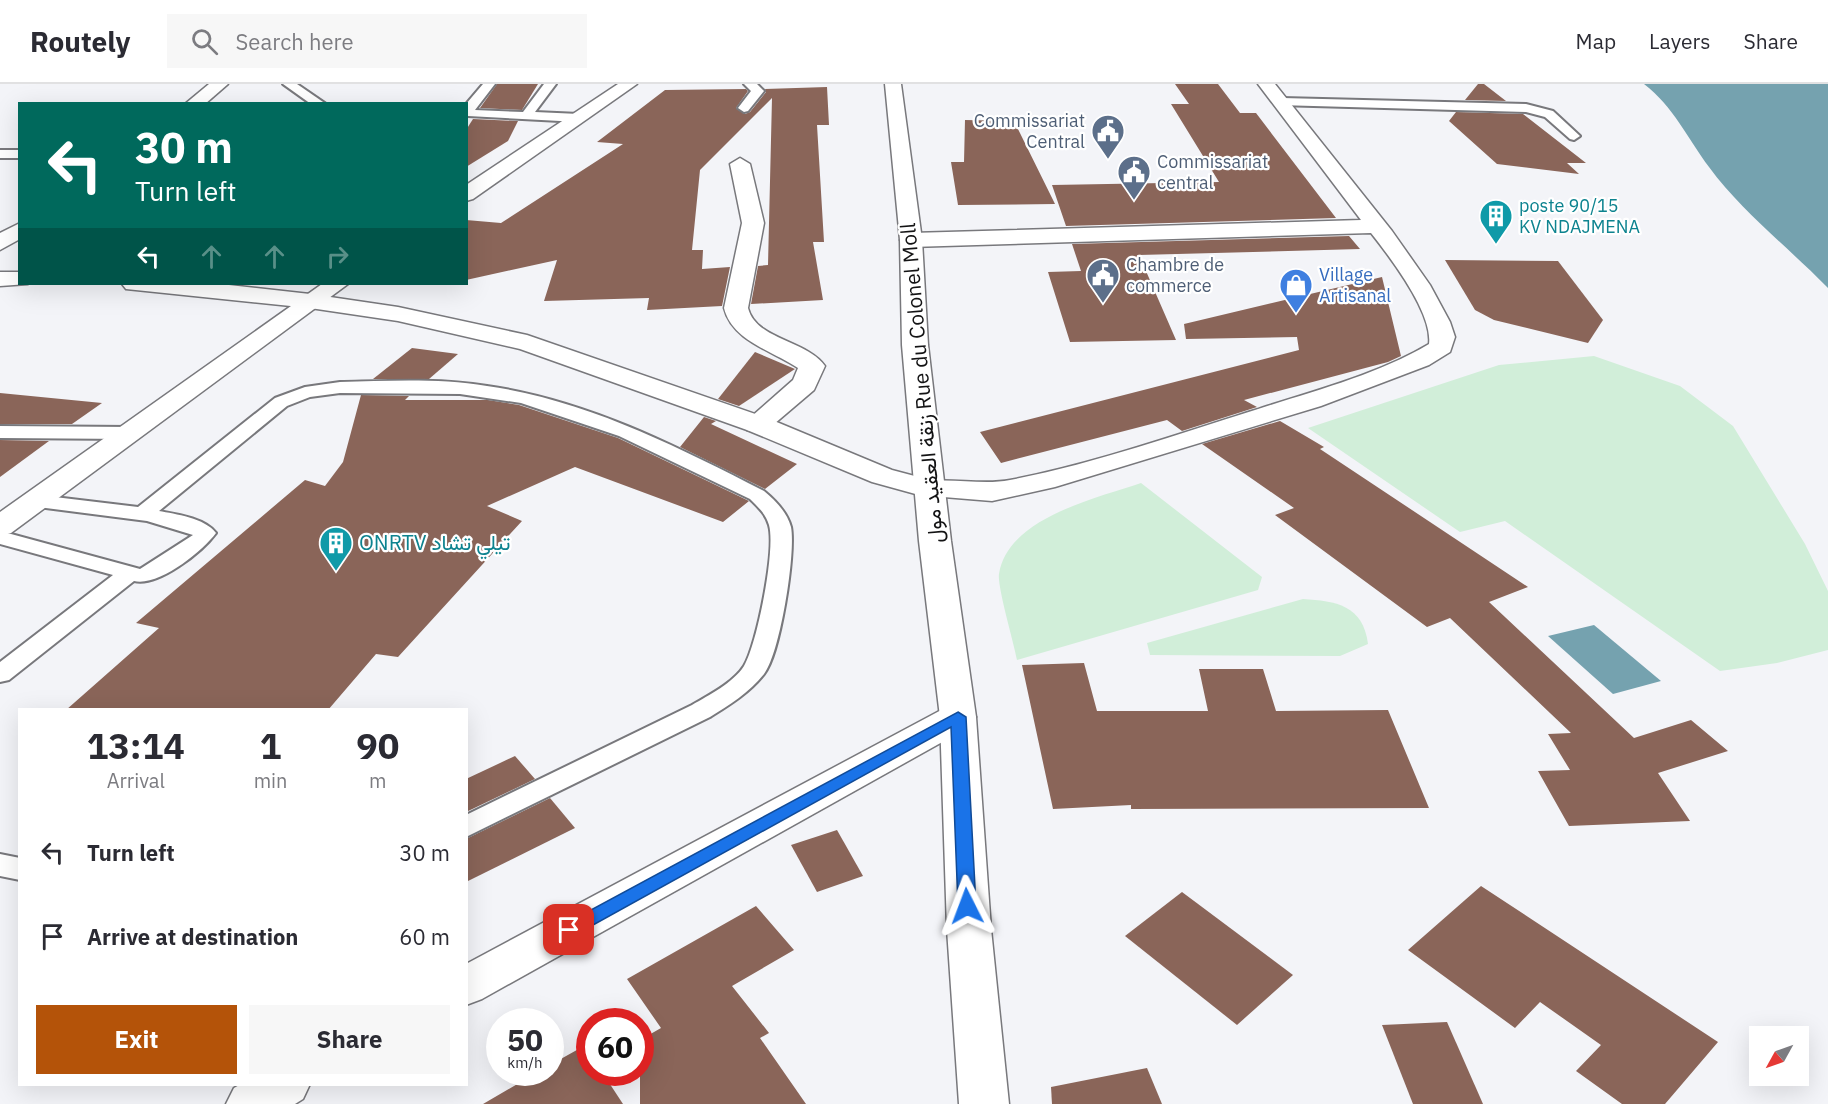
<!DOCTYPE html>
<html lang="en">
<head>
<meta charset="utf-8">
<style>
  :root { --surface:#fff; --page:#f7f7f7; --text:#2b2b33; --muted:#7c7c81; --line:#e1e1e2; --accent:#b45309 }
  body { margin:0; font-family:"IBM Plex Sans",Vazirmatn,sans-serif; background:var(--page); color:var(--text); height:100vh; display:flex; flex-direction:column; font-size:22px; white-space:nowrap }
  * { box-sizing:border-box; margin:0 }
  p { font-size:20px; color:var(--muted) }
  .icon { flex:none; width:33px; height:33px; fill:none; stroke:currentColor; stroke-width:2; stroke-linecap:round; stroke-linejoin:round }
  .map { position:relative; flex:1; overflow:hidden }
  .side { position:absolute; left:18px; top:624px; width:450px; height:378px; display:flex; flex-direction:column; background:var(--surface); border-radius:0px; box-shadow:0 6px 24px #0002 }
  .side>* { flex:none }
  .guide { position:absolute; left:18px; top:18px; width:450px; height:183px; border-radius:0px; box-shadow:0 6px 24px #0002; background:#00695c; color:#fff; overflow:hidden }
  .needle { width:39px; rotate:230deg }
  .buttons { position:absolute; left:1749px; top:942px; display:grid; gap:12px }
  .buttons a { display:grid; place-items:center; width:60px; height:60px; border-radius:0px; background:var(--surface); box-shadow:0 6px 24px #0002; font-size:30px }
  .speed { position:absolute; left:486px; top:924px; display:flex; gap:12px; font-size:30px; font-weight:700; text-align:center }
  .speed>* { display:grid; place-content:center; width:78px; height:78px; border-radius:50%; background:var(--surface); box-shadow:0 6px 24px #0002; line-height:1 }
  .speed small { font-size:15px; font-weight:400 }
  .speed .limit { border:9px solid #d22; background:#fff; color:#111 }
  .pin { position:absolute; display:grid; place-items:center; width:51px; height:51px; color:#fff; margin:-26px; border-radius:12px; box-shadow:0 3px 9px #0006 }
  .me { position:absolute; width:66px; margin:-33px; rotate:357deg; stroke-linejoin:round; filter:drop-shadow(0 0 4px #0008) }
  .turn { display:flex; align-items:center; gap:21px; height:126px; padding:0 18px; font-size:27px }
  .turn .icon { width:78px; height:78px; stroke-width:2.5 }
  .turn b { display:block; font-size:42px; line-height:51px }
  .lanes { display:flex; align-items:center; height:57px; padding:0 18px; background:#0003; justify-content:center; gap:30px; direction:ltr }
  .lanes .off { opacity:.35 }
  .eta { display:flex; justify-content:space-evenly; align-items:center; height:102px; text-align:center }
  .eta b { font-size:36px; font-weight:800; line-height:42px }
  .primary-button { display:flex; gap:12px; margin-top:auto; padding:12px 18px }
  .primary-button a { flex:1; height:69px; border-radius:0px; background:var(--accent); color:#fff; font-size:24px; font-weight:800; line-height:69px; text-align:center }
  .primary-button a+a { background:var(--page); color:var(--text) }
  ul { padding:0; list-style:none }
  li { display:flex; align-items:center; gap:18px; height:84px; padding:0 18px }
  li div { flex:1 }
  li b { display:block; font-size:22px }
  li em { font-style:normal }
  header { display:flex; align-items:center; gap:36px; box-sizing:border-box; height:84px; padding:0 30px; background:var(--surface); border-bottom:2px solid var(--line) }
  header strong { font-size:28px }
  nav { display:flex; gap:33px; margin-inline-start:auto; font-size:21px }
  .search { width:420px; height:54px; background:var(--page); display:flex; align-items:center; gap:15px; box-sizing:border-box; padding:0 21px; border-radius:0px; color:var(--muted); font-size:22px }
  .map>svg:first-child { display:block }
  .green { fill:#d1eed9 }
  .water { fill:#75a2af }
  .building { fill:#8a6559 }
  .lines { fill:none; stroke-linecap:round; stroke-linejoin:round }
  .lane-casing { stroke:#78787c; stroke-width:4 }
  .street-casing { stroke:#78787c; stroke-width:3 }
  .secondary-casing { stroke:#78787c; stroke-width:3 }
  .primary-casing { stroke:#78787c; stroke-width:3 }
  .lane { fill:#fff; fill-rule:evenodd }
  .street { fill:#fff; fill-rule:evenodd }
  .secondary { fill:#fff; fill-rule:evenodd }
  .primary { fill:#fff; fill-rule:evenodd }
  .route { fill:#1a73e8; stroke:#114b97; stroke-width:1.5 }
  .labels { text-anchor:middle; stroke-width:4.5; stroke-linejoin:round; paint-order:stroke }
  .far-service-label { font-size:18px; fill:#4e5e75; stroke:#fff; text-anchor:start }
  .far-culture-label { font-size:18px; fill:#0d838f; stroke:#fff; text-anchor:start }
  .far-shop-label { font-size:18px; fill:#366cbe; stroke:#fff; text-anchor:start }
  .street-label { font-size:21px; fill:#131314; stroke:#fff }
  .culture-label { font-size:21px; fill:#0d838f; stroke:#fff; text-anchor:start }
</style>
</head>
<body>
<header>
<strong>Routely</strong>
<div class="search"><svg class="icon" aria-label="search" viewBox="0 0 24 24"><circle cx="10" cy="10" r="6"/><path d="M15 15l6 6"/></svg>Search here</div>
<nav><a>Map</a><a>Layers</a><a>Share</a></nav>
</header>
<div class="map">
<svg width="1828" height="1020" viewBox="0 0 1828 1020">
  <rect width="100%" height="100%" fill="#f3f4f8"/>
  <g class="green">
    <polygon points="1594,272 1680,302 1733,342 1805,460 1828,507 1828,566 1777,579 1720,587 1505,437 1460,448 1308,344 1499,281"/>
    <path d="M1141,399L1262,493L1258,506L1017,576C1014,559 997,502 999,490C1007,434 1097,414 1141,399Z"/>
    <path d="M1303,515C1336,517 1363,521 1368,560L1340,572L1150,571L1147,559Z"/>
  </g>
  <g class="water">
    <path d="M1644,0H1828V204C1789,164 1742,128 1709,83C1688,55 1673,22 1644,0Z"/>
    <polygon points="1594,541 1661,597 1613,610 1548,552"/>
  </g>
  <g class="building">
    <polygon points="497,0 538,0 522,26 480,24"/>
    <polygon points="1175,0 1218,0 1240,29 1256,29 1336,134 1066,142 1052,101 1219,98 1171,20 1189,20"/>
    <polygon points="1478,0 1484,0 1506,17 1465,16"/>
    <polygon points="827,3 829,41 817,41 824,158 813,158 823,216 751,220 758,182 768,181 772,14 700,86 692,166 703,166 702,185 730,183 722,222 647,226 649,214 544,217 557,176 466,196 466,136 501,139 623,60 597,58 665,6 746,5 748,7 736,24 745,30 750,28 766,8 765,5"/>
    <polygon points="1456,28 1523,30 1586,79 1567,79 1579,90 1497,80 1449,37"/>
    <polygon points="473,35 518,37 508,57 466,83 466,46"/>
    <polygon points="965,36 1014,37 1055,120 958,121 951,78 964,78"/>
    <polygon points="1349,152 1360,165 1139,171 1176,256 1070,258 1048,188 1081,187 1072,160"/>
    <polygon points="1445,176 1558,177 1603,236 1588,259 1494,236 1475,226"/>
    <polygon points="1382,193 1401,272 1388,278 1244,316 1257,323 1182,347 1167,336 1001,379 980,348 1299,266 1297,253 1186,255 1184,240"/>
    <polygon points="412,264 458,270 429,295 373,295"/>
    <polygon points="755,268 795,285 739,322 718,315"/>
    <polygon points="0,309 102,319 72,340 0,340"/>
    <polygon points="361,311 409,312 405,316 488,316 519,321 618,354 749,417 723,438 575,383 487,422 522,437 398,573 376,570 328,626 66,626 159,544 136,539 305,396 325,402 343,378"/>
    <polygon points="704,333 716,337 711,340 797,380 765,405 680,363"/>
    <polygon points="1280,337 1324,363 1320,365 1528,503 1489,518 1634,654 1691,636 1728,667 1658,689 1690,737 1569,742 1538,687 1570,686 1548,650 1571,649 1450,534 1427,543 1275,431 1294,424 1202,360"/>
    <polygon points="0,356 49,357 0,393"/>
    <polygon points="1084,579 1097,627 1208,627 1199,585 1263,585 1276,627 1388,626 1429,724 1131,725 1131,721 1053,725 1022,581"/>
    <polygon points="515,672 535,695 466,728 466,695"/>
    <polygon points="550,714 575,744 466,798 466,755"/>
    <polygon points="837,746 863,792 817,808 791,761"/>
    <polygon points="1481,802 1718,958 1665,1020 1622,1020 1576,987 1601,961 1540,918 1515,944 1408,866"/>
    <polygon points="1182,808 1293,891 1237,941 1125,852"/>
    <polygon points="756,822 794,866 732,902 769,949 760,954 806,1020 640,1020 640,956 661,944 627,895"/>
    <polygon points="1447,938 1483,1020 1413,1020 1382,941"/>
    <polygon points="584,962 590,971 590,988 602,988 623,1020 483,1020 538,988 550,988 550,981"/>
    <polygon points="1147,984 1162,1020 1052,1020 1051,1003"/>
  </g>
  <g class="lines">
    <g class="lane-casing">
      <g id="lane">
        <polygon points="283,0 297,0 326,20 311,20"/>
        <polygon points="483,0 495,0 475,26 523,28 544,0 556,0 535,28 579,30 585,34 579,38 468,32 466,20"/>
        <polygon points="744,0 757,0 764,7 748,27 744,28 738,24 751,7"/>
        <polygon points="1282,14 1526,20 1553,27 1580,52 1574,56 1570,55 1545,33 1526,28 1278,21 1276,18"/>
        <rect x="0" y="66" width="20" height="8"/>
        <path d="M340,298C388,297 438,294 487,302C586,316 676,362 764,407C775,416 787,428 791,443C796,469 780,570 764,590C749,609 729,621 710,633L466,753V731L692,621C709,611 733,599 744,582C757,561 776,465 769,441C766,430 758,423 750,415L619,352L521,319L460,310L340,309L310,313L287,322L159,427C175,430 205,434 216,449C202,468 158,503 134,497L9,596L0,598V578L113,491L0,460V447L140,485L193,451L147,437L38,423L31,421L28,417L31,413L38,411L138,423L275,314L305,303Z"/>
        <polygon points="0,342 130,343 140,349 130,355 0,354"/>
        <polygon points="0,770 20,774 20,796 0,792"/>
      </g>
    </g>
    <g class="street-casing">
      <g id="street">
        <polygon points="618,0 637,0 473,115 466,117 466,101"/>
        <path d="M1258,0H1275L1392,147L1430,201L1450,238L1455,253L1450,268L1429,281L1321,322L1055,403L992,417L919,411L915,405L919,399C948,392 980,402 1010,396C1093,380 1175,351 1255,326C1313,307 1377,291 1429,260C1433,229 1390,173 1371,149L911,163L903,161L900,156L903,151L911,149L1361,136Z"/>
        <path d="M740,74L750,80L764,139L748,224C756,256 807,256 825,282L814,306L767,346L757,348L747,346L743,340L793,296L798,284C773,267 732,257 724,224L742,139L730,80Z"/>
        <polygon points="322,200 348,200 11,449 0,451 0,428"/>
        <polygon points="958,621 971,624 976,633 971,642 482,915 466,921 466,880 945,624"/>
        <polygon points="241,1000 310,1000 303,1015 295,1020 226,1020 234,1004"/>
      </g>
    </g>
    <g class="secondary-casing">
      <g id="secondary">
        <polygon points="209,0 228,0 205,20 185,20"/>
        <polygon points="20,139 20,155 0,166 0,149"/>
        <polygon points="0,188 20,188 20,200 28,200 0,202"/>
        <polygon points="122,200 220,200 310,210 398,223 527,251 767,334 892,386 941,399 945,405 941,411 930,414 872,398 747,346 520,265 398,237 310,224 126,205"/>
      </g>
    </g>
    <g class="primary-casing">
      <polygon id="primary" points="885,0 901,0 922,156 928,261 951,457 976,633 991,845 1009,1020 959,1020 947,845 940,633 919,457 902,261 900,156"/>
    </g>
    <use href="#lane" class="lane"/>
    <use href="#street" class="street"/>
    <use href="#secondary" class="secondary"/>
    <use href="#primary" class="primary"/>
  </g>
  <polygon class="route" points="958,628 966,633 976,822 974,826 961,826 958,822 951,643 575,851 563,851 560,846 563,841"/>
  <defs>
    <g id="civic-pin" transform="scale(1.725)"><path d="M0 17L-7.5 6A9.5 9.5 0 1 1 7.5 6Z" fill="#5c6f8a" stroke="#fff"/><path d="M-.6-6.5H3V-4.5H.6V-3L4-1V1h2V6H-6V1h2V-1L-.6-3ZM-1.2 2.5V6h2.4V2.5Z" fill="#fff"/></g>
    <g id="building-pin" transform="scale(1.725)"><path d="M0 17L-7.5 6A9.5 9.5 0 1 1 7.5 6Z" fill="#0f9aa8" stroke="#fff"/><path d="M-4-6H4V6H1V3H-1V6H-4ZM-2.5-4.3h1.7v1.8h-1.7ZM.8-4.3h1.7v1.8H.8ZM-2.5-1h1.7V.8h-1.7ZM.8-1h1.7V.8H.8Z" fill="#fff"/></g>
    <g id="shop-pin" transform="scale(1.725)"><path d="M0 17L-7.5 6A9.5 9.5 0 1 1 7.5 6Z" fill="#3f7fe0" stroke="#fff"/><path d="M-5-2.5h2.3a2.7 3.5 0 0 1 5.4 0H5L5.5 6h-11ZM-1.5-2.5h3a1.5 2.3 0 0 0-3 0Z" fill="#fff"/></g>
  </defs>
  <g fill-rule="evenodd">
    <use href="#civic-pin" x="1108" y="47"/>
    <use href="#civic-pin" x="1134" y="88"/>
    <use href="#building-pin" x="1496" y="132"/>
    <use href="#civic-pin" x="1103" y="191"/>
    <use href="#shop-pin" x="1296" y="201"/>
    <use href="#building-pin" x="336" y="459"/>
  </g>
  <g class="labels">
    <g class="far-service-label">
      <text x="1085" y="43" text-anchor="end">Commissariat<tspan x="1085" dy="21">Central</tspan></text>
      <text x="1157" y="84">Commissariat<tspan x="1157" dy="21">central</tspan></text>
      <text x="1126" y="187">Chambre de<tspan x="1126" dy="21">commerce</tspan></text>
    </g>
    <g class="far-culture-label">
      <text x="1519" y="128">poste 90/15<tspan x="1519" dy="21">KV NDAJMENA</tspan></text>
    </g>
    <g class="far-shop-label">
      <text x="1319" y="197">Village<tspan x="1319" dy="21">Artisanal</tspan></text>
    </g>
    <g class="street-label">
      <text transform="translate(922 299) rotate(-95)" y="7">زنقة العقيد مول Rue du Colonel Moll</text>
    </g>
    <g class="culture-label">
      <text x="359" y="466">ONRTV تيلي تشاد</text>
    </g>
  </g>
</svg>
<div class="buttons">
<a><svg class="needle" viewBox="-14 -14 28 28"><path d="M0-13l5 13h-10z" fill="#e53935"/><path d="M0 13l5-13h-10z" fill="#7c7c81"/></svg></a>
</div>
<div class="speed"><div>50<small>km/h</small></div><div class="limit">60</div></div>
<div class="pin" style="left:569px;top:846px;background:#d93025"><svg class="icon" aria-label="arrive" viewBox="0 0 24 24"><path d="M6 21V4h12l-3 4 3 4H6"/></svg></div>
<svg class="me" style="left:967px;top:822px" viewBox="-20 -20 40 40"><path d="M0-17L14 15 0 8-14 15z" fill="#1a73e8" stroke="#fff" stroke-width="4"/></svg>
<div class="guide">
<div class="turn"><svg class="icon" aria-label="left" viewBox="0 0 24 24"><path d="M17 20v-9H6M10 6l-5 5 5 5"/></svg><div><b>30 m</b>Turn left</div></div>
<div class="lanes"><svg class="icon" aria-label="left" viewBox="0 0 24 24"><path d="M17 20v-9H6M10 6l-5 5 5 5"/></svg><svg class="icon off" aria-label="ahead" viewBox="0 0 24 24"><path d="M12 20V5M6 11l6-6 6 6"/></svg><svg class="icon off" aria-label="ahead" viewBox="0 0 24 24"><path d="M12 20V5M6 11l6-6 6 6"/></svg><svg class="icon off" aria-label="right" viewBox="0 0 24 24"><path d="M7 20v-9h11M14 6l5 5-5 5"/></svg></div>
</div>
<section class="side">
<div class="eta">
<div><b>13:14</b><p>Arrival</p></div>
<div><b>1</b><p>min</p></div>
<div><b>90</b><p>m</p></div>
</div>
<ul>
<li><svg class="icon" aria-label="left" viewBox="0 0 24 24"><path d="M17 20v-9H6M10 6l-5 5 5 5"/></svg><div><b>Turn left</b></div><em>30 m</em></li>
<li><svg class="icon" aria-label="arrive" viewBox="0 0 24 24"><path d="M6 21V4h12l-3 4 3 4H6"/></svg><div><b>Arrive at destination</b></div><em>60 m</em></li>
</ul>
<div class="primary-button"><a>Exit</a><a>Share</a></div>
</section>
</div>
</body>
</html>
